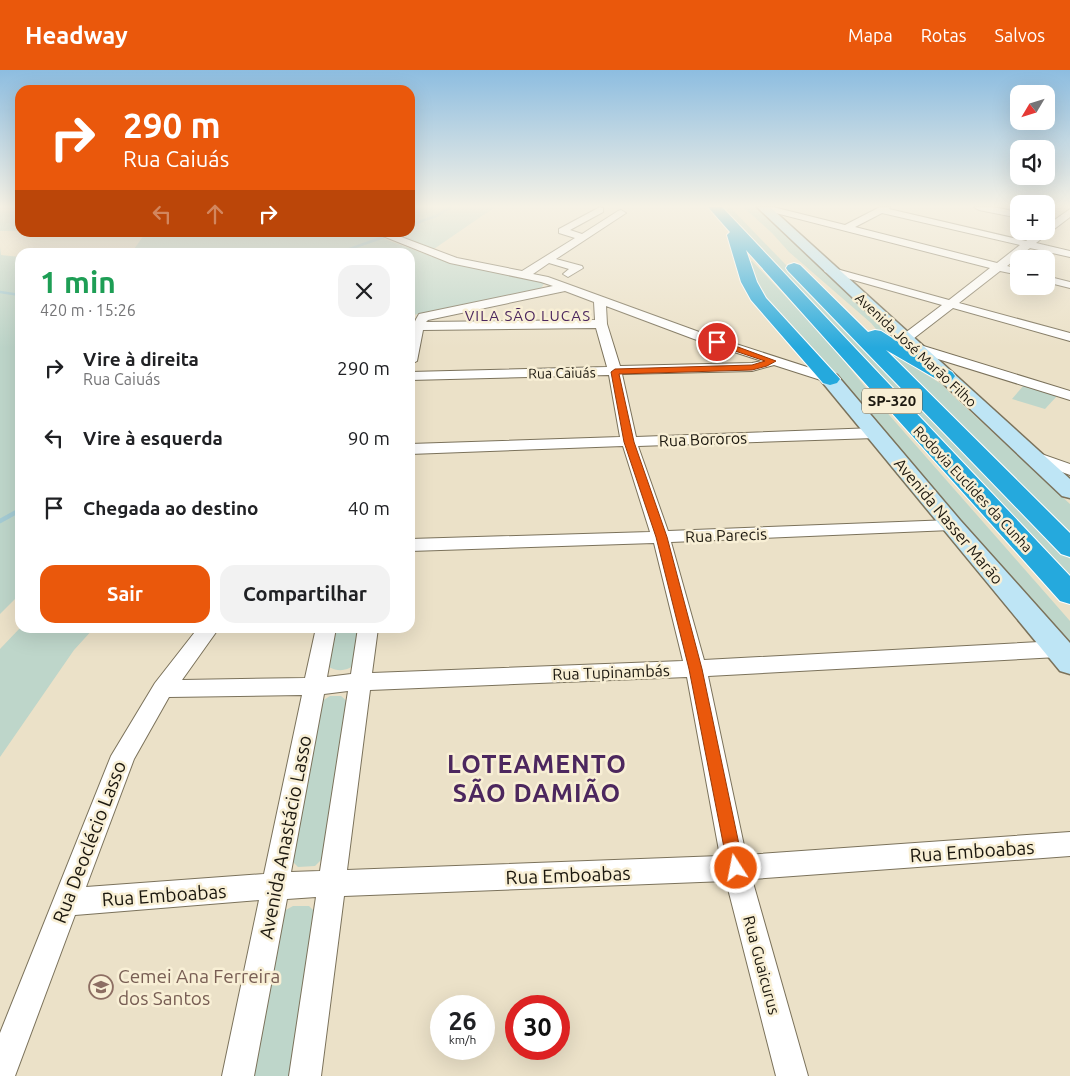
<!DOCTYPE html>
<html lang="pt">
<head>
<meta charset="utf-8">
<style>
  :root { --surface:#fff; --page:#f2f2f2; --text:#202124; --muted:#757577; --accent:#ea580c }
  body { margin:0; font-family:Ubuntu,sans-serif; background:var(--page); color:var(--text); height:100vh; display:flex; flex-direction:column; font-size:19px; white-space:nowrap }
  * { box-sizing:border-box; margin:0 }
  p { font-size:16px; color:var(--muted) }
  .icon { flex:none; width:28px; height:28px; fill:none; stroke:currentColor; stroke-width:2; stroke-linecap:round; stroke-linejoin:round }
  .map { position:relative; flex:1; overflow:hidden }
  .drawer { position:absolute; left:15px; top:178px; width:400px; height:385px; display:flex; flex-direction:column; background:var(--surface); border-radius:15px; box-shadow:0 5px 20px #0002 }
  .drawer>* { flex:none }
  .top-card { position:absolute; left:15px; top:15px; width:400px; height:152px; border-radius:15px; box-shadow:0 5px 20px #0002; background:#ea580c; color:#fff; overflow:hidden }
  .needle { width:32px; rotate:232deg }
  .tools { position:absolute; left:1010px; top:15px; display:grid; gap:10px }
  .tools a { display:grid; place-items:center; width:45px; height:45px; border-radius:10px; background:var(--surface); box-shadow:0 5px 20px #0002; font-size:25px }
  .speed { position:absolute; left:430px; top:925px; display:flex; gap:10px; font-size:25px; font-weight:700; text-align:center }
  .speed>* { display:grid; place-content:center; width:65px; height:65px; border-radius:50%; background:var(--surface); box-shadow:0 5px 20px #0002; line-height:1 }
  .speed small { font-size:12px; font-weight:400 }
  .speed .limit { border:8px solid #d22; background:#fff; color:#111 }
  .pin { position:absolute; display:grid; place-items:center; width:42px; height:42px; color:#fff; margin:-21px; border:2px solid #fff; border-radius:50%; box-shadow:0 1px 5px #0007 }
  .me { position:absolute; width:55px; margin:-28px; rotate:349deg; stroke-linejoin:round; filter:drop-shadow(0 0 4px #0008) }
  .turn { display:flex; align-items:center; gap:18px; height:105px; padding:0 25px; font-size:22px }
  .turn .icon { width:65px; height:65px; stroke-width:2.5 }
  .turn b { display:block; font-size:35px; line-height:42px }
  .lanes { display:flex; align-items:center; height:48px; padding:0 25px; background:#0003; justify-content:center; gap:25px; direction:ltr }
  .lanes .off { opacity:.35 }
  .round { display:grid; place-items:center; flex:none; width:52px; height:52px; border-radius:15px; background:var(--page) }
  .head { display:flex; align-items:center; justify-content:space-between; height:85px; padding:0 25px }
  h1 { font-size:30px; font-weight:700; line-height:38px; color:#1e9e55 }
  .cta { display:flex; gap:10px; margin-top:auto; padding:10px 25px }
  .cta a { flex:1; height:58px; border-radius:15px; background:var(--accent); color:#fff; font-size:20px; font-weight:700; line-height:58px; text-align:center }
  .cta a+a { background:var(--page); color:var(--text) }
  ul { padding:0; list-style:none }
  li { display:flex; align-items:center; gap:15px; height:70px; padding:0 25px }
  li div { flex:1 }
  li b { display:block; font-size:19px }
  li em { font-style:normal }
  header { display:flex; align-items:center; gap:30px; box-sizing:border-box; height:70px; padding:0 25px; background:var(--accent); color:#fff }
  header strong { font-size:24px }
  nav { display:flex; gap:28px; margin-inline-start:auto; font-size:18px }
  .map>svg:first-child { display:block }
  .green { fill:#bed6ca }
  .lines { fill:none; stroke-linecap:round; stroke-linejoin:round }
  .stream-far1 { stroke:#a4cbd4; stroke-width:2.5 }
  .stream { stroke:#a4cbd4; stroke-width:4.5 }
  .street-casing { stroke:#7b725b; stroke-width:2 }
  .secondary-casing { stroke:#7b725b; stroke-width:3 }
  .highway-casing { stroke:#fff; stroke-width:2 }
  .street { fill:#fff; fill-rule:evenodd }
  .secondary { fill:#bee5f5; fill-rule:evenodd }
  .highway { fill:#25a9dd; fill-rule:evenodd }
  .route { fill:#ea580c; stroke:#983908 }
  .labels { text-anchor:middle; stroke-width:5; stroke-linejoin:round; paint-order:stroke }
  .far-street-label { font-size:14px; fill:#1b170e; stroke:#f8efd5 }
  .far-neighbourhood-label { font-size:15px; letter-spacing:1px; fill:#4c275e; stroke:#f8efd5 }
  .shield { fill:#f8efd5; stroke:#5d584a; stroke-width:1 }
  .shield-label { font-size:15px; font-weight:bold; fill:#1b170e }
  .street-label { font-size:16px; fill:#1b170e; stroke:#f8efd5 }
  .near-street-label { font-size:19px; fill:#1b170e; stroke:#f8efd5 }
  .near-education-label { font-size:19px; fill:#785e54; stroke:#f8efd5; text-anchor:start }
  .near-district-label { font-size:25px; font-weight:bold; letter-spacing:1px; fill:#4c275e; stroke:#f8efd5 }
</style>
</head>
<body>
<header>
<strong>Headway</strong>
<nav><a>Mapa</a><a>Rotas</a><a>Salvos</a></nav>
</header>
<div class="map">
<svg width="1070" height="1006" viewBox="0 0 1070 1006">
  <rect width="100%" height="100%" fill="#ebe1c8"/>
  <g class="green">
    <polygon points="410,137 495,137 431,181 386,163 410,162"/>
    <polygon points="719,137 730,137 1070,489 1070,512"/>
    <polygon points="743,137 757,137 905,275 902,276 885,270 871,253 789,182 772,163"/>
    <rect x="0" y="140" width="20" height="21"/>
    <polygon points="60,163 369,163 449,193 539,210 544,214 541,218 535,221 413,245 410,262 410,182 106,182 132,182 144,165"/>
    <polygon points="0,177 1,185 20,187 20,524 0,544"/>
    <polygon points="752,191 825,268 876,330 1070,551 1070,580 762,230 747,192"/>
    <polygon points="890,282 943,315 949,322 1070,434 1070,462 889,284"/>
    <polygon points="1024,315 1057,326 1045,339 1012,329"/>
    <polygon points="20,558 94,558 74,580 0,687 0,579"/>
    <path d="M336,558H360L355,595C345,601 339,602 329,597Z"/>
    <polygon points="330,626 341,626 349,633 324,787 315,796 298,797 292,791 322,631"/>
    <polygon points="293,836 309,836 316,843 290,1006 250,1006 282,842"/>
  </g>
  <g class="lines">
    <g class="stream-far1">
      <polyline points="410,155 436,146 451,137"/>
      <polyline points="341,182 398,162"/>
      <polyline points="0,222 20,225"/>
    </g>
    <polyline class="stream" points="0,451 20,440"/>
    <g class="street-casing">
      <g id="street">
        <path d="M600,137L603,138V142L570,160L582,164L618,141L621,140L626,143L556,189L582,196L583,198L568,207L563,204L569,199L549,193L533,204L548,207L702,263L835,306L837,309L830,313L774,295L752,301L622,304L636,367L875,358L880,360L883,363L880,366L875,368L638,376L668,461L951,450L957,451L960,455L957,459L951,460L671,472L704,590L1058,571L1065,574L1068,579L1065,584L1058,587L708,606L746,785L1070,762V786L752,809L808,1006H776L726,811L344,826L321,1006H289L316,827L287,829L254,1006H222L259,830L75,845L15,1006H0V963L111,686L155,613L198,558H219L182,610L305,608L316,558H336L327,607L351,604L358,558H378L372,603L683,591L654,473L410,481V469L650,462L623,376L410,384V374L620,367L609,305L410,310V302L607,297L596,258L423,260L417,291L410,295C410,276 408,261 419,244L553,216L541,212L450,193L373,162H388L457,188L522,201L575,168L559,163V159ZM565,221L594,232L595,250L426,252L428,250ZM606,236L694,269L762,291L752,293L620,296L607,254ZM687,607L720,786L347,800L370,620ZM348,621L320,801L291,802L324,624ZM302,625L264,804L86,817L134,689L169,627Z"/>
        <path d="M758,137H773L845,155L880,137H890L889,139L1026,171L1039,161H1046V156L1070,139V147L1036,173L1070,181V187L1030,178L1007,196L1019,199V205L1000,201L959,233L1070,263V271L953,238L909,272H901L899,269L901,266L942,235L825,202L824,200L825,198H833L949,230L990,198L760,139ZM882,143L1020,175L997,193L855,157Z"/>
        <polygon points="974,137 992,137 1019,142 1019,148 979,140"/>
        <polygon points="1046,206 1070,212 1070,218 1046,212"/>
        <polygon points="917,274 1070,321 1070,330 912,281 911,278"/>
        <polygon points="1030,380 1070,394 1070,405 1024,388 1022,385 1024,382"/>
      </g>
    </g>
    <g class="secondary-casing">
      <g id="secondary">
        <polygon points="757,137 770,137 1070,409 1070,428 1062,426"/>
        <polygon points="830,303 837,305 960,450 1070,573 1070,604 1060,601 823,313 820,309 823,305"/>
      </g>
    </g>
    <g class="highway-casing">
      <g id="highway">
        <polygon points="708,137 722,137 1070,506 1070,534 1060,531 746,180 757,212 766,228 840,309 837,313 830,315 823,313 751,230 741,212 727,165 730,162"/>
        <polygon points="794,193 800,195 868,262 875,260 881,261 919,285 952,302 955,306 952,310 945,312 938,310 886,280 1070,463 1070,487 1061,484 788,201 786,198 788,195"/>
      </g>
    </g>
    <use href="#street" class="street"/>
    <use href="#secondary" class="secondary"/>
    <use href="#highway" class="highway"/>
  </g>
  <linearGradient id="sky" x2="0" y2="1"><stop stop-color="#8dbde0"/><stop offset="0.49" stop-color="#f6f2e6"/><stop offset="1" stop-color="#f6f2e6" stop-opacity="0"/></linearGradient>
  <rect width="1070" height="278" fill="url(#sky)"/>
  <polygon class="route" points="714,270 719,270 776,291 767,296 752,300 619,304 634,372 667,467 702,599 744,798 742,803 736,805 730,803 728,798 689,599 656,467 624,372 611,302 615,299 752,295 765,291 714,274"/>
  <defs>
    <g id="school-ring" transform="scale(1.25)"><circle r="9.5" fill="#f8efd5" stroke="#8d6e63" stroke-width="1.5"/><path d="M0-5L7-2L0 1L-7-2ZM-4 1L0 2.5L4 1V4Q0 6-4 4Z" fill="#8d6e63"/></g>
  </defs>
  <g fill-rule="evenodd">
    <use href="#school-ring" x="101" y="917"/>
  </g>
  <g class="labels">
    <g class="far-street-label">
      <text transform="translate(916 280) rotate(43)" y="5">Avenida José Marão Filho</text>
      <text transform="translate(562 303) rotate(-1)" y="5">Rua Caiuás</text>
      <text transform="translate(973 419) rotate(47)" y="5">Rodovia Euclides da Cunha</text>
    </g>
    <g class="far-neighbourhood-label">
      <text x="528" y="251">VILA SÃO LUCAS</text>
    </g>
    <rect class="shield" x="862" y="318.5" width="60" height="25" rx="4"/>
    <g class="shield-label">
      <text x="892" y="336">SP-320</text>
    </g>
    <g class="street-label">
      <text transform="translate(703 369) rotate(-2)" y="6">Rua Bororos</text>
      <text transform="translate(949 451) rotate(50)" y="6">Avenida Nasser Marão</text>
      <text transform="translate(726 465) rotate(-2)" y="6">Rua Parecis</text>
      <text transform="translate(611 602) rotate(-2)" y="6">Rua Tupinambás</text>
      <text transform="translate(762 895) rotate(75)" y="6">Rua Guaicurus</text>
    </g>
    <g class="near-street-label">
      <text transform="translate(285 767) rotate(-79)" y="7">Avenida Anastácio Lasso</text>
      <text transform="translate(89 772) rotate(-69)" y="7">Rua Deoclécio Lasso</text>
      <text transform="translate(972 781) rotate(-4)" y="7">Rua Emboabas</text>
      <text transform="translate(568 805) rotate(-2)" y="7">Rua Emboabas</text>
      <text transform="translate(164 825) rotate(-4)" y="7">Rua Emboabas</text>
    </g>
    <g class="near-education-label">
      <text x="118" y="913">Cemei Ana Ferreira<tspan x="118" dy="22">dos Santos</tspan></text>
    </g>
    <g class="near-district-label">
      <text x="537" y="703">LOTEAMENTO<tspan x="537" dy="29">SÃO DAMIÃO</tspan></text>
    </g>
  </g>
</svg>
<div class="tools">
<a><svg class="needle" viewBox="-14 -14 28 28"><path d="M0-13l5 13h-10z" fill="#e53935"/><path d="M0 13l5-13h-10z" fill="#757577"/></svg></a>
<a><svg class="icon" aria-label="sound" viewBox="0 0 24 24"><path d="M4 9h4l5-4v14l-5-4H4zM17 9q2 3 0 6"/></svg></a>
<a>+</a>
<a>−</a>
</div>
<div class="speed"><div>26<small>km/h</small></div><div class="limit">30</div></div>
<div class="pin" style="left:717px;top:272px;background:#d93025"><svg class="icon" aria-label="arrive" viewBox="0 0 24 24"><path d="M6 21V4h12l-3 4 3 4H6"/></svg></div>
<svg class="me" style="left:736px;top:798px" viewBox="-20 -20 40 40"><circle r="17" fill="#ea580c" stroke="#fff" stroke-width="3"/><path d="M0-11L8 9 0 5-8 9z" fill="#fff"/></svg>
<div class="top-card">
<div class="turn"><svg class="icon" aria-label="right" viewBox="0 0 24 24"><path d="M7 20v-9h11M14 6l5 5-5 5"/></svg><div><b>290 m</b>Rua Caiuás</div></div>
<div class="lanes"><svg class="icon off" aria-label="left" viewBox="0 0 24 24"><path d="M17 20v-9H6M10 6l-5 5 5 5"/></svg><svg class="icon off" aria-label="ahead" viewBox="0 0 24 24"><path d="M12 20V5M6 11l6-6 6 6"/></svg><svg class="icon" aria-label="right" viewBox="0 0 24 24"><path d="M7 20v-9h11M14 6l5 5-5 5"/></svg></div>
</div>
<section class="drawer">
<div class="head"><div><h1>1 min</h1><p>420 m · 15:26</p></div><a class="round"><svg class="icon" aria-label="close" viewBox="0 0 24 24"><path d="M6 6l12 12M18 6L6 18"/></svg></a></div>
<ul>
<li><svg class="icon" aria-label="right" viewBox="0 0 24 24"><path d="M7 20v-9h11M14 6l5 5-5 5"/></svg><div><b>Vire à direita</b><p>Rua Caiuás</p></div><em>290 m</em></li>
<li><svg class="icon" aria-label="left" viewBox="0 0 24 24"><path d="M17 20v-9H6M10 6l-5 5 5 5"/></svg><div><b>Vire à esquerda</b></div><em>90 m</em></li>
<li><svg class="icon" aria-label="arrive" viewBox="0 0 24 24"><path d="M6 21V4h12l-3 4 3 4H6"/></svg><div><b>Chegada ao destino</b></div><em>40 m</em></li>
</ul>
<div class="cta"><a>Sair</a><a>Compartilhar</a></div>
</section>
</div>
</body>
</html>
